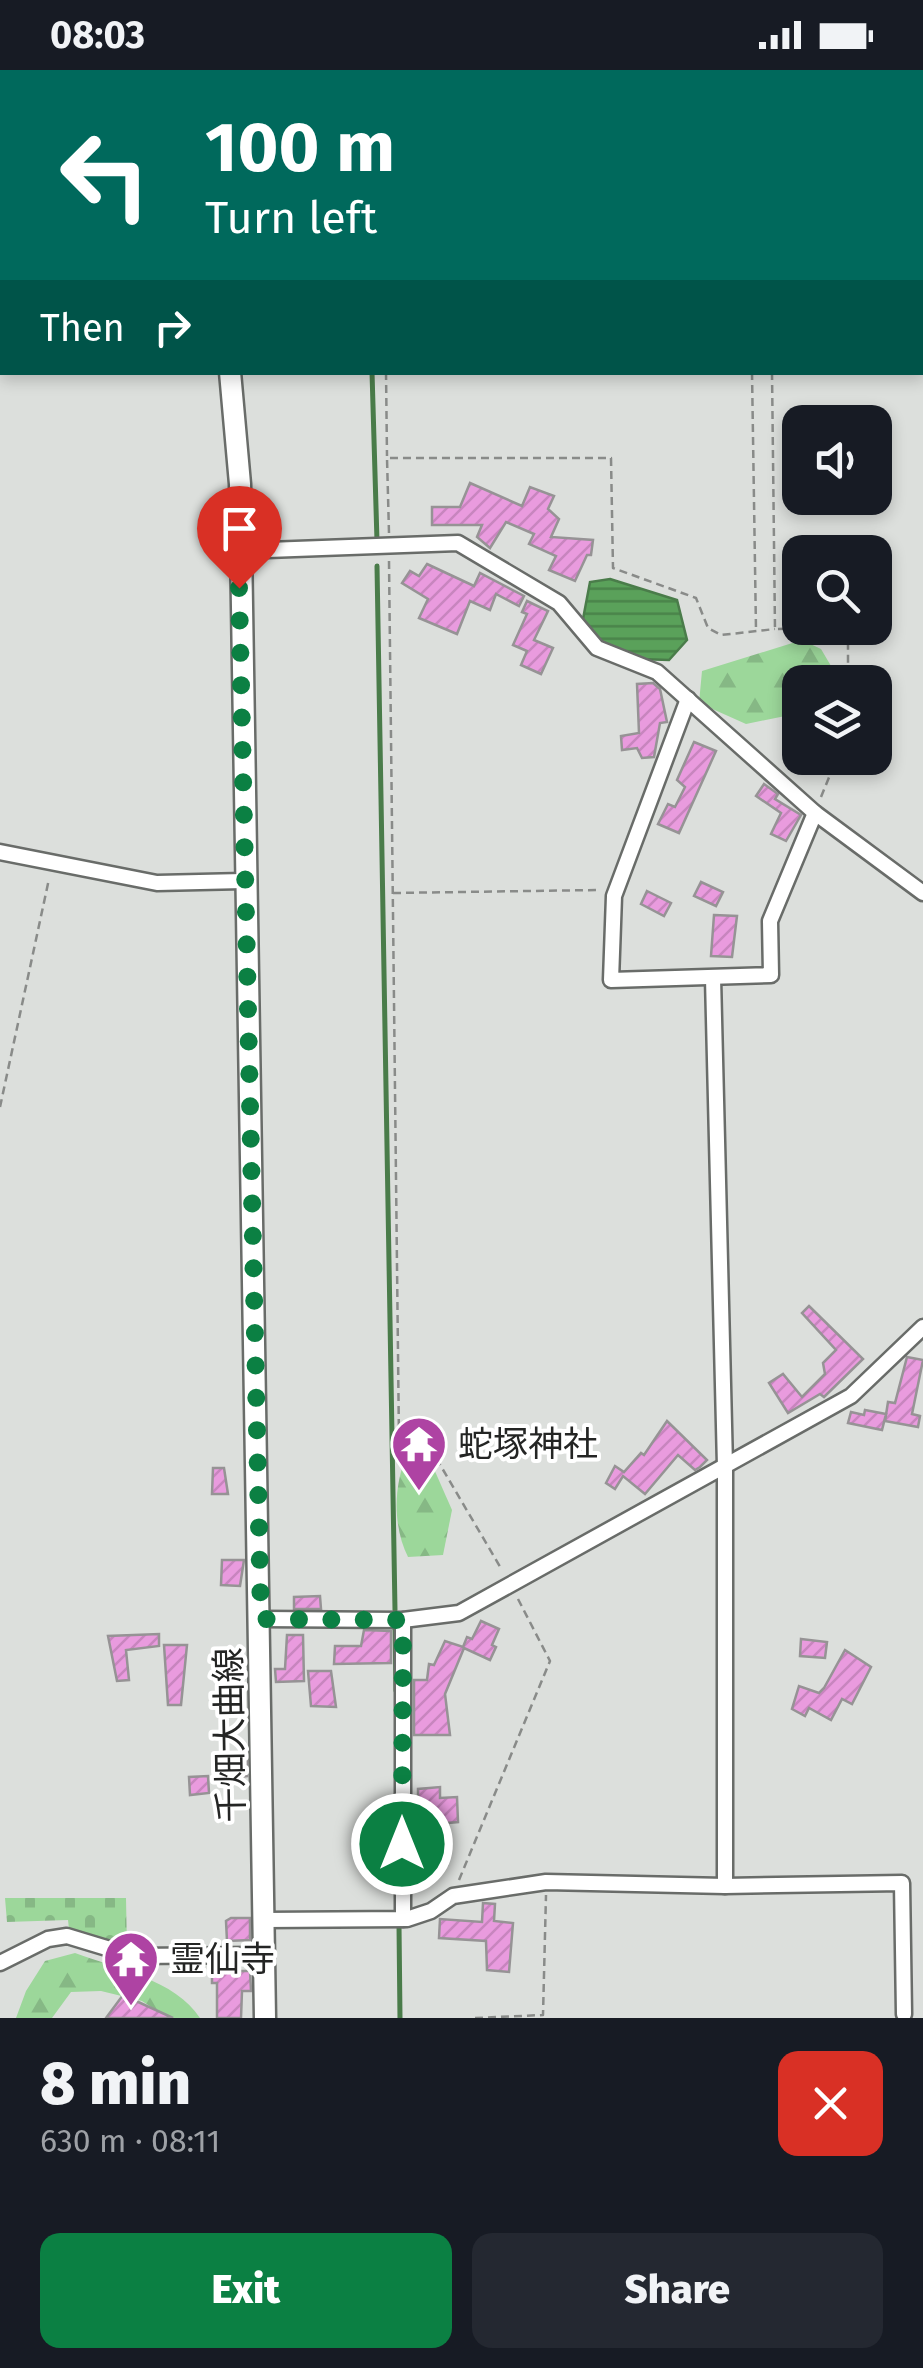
<!DOCTYPE html>
<html lang="en">
<head>
<meta charset="utf-8">
<style>
  :root { --surface:#171b24; --page:#242831; --text:#f1f3f6; --muted:#9ea1a6; --accent:#0b8043 }
  body { margin:0; font-family:"Fira Sans","Noto Sans JP",sans-serif; background:var(--page); color:var(--text); height:100vh; display:flex; flex-direction:column; font-size:38px; white-space:nowrap }
  * { box-sizing:border-box; margin:0 }
  p { font-size:32px; color:var(--muted) }
  .icon { flex:none; width:55px; height:55px; fill:none; stroke:currentColor; stroke-width:2; stroke-linecap:round; stroke-linejoin:round }
  .map { position:relative; height:1948px; overflow:hidden }
  .drawer { display:flex; flex-direction:column; background:var(--surface); flex:1 }
  .drawer>* { flex:none }
  .banner { position:absolute; left:0px; top:0px; width:925px; height:305px; box-shadow:0 5px 15px #0003; background:#00695c; color:#fff; overflow:hidden }
  .controls { position:absolute; left:782px; top:335px; display:grid; gap:20px }
  .controls a { display:grid; place-items:center; width:110px; height:110px; border-radius:20px; background:var(--surface); box-shadow:0 5px 15px #0003; font-size:50px }
  .pin { position:absolute; display:grid; place-items:center; width:85px; height:85px; color:#fff; margin:-102px -42px; border-radius:50% 50% 50% 0; rotate:-45deg; box-shadow:0 0 10px #0007 }
  .pin .icon { rotate:45deg }
  .me { position:absolute; width:110px; margin:-55px; rotate:0deg; stroke-linejoin:round; filter:drop-shadow(0 0 8px #0008) }
  .turn { display:flex; align-items:center; gap:35px; height:210px; padding:0 40px; font-size:45px }
  .turn .icon { width:130px; height:130px; stroke-width:2.5 }
  .turn b { display:block; font-size:70px; line-height:85px }
  .then { display:flex; align-items:center; height:95px; padding:0 40px; background:#0003; gap:20px; font-size:38px }
  .round { display:grid; place-items:center; flex:none; width:105px; height:105px; border-radius:20px; background:var(--page) }
  .summary { display:flex; align-items:center; justify-content:space-between; height:170px; padding:0 40px }
  h1 { font-size:60px; font-weight:800; line-height:75px }
  .cta { display:flex; gap:20px; margin-top:auto; padding:20px 40px }
  .cta a { flex:1; height:115px; border-radius:20px; background:var(--accent); color:#fff; font-size:40px; font-weight:800; line-height:115px; text-align:center }
  .cta a+a { background:var(--page); color:var(--text) }
  .status { display:flex; justify-content:space-between; align-items:center; height:70px; padding:0 50px; background:var(--surface); direction:ltr }
  .status svg { height:28px; fill:currentColor }
  .map>svg:first-child { display:block }
  .forest { fill:url(#forest-firs) }
  .cemetery { fill:url(#cemetery-stones) }
  .water { fill:url(#water-rules); stroke:#4a7c4a; stroke-width:2.5 }
  .lines { fill:none; stroke-linecap:round; stroke-linejoin:round }
  .stream { stroke:#4a7c4a; stroke-width:5 }
  .building { fill:url(#building-hatch); stroke:#969395; stroke-width:2.5 }
  .street-casing { stroke:#696c69; stroke-width:19 }
  .secondary-casing { stroke:#696c69; stroke-width:25 }
  .path { stroke:#898b89; stroke-width:2.5; stroke-dasharray:8 5; stroke-linecap:butt }
  .street { stroke:#fff; stroke-width:14 }
  .secondary { stroke:#fff; stroke-width:20 }
  .route { stroke:#0b8043; stroke-width:18; stroke-dasharray:0 32.4 }
  .labels { text-anchor:middle; stroke-width:8; stroke-linejoin:round; paint-order:stroke }
  .poi-label { font-size:35px; fill:#242524; stroke:#fff; text-anchor:start }
  .street-label { font-size:35px; fill:#242524; stroke:#fff }
</style>
</head>
<body>
<div class="status"><b>08:03</b><svg viewBox="0 0 49 12"><path d="M0 12V9h3v3zM5 12V6h3v6zM10 12V3h3v9zM15 12V0h3v12zM26 1h20v11H26zM47 4h2v5h-2z"/></svg></div>
<div class="map">
<svg width="923" height="1948" viewBox="0 0 923 1948">
  <defs>
    <pattern id="forest-firs" width="22" height="20" patternUnits="userSpaceOnUse" patternTransform="scale(2.5)"><rect width="22" height="20" fill="#9cd79a"/><path d="M5 1l3.5 6h-7zM16 11l3.5 6h-7z" fill="#86b885"/></pattern>
    <pattern id="cemetery-stones" width="16" height="16" patternUnits="userSpaceOnUse" patternTransform="scale(2.5)"><rect width="16" height="16" fill="#9cd79a"/><path d="M2 7V4a2 2 0 0 1 4 0v3zM10 15v-3a2 2 0 0 1 4 0v3z" fill="#86b885"/></pattern>
    <pattern id="water-rules" width="6" height="5" patternUnits="userSpaceOnUse" patternTransform="scale(2.5)"><rect width="6" height="5" fill="#5aa15a"/><path d="M0 2.5h6" fill="none" stroke="#4a834a"/></pattern>
    <pattern id="building-hatch" width="6" height="6" patternUnits="userSpaceOnUse" patternTransform="scale(2.5)"><rect width="6" height="6" fill="#e99bde"/><path d="M-1 1l2-2M0 6l6-6M5 7l2-2" fill="none" stroke="#c885be"/></pattern>
  </defs>
  <rect width="100%" height="100%" fill="#dcdfdc"/>
  <g class="forest">
    <polygon points="802,570 821,579 834,601 833,612 800,612 800,643 746,654 699,633 702,601"/>
    <path d="M407,1385L430,1390L452,1440L443,1485L408,1487C393,1457 393,1416 407,1385Z"/>
    <path d="M75,1883C115,1898 176,1910 200,1948H168L142,1931L101,1921L71,1922L52,1948H16L26,1921L45,1891Z"/>
  </g>
  <polygon class="cemetery" points="5,1828 126,1828 127,1878 69,1859 68,1850 7,1852"/>
  <polygon class="water" points="610,509 677,530 687,570 669,590 639,589 590,566 583,549 590,512"/>
  <g class="lines">
    <g class="stream">
      <polyline points="368,0 368,2"/>
      <polyline points="372,302 377,471"/>
      <polyline points="377,496 395,1540"/>
      <polyline points="395,1555 396,1621"/>
      <polyline points="399,1855 400,1948"/>
    </g>
  </g>
  <g class="building">
    <polygon points="470,413 522,436 530,417 554,426 548,439 559,449 551,467 593,470 591,485 587,485 575,511 549,500 556,486 529,474 534,464 506,452 490,478 477,467 482,455 432,455 432,437 460,437"/>
    <polygon points="427,494 474,516 480,503 524,526 519,536 496,524 490,540 470,531 457,564 419,548 428,529 402,513 410,501 419,506"/>
    <polygon points="527,531 548,541 534,570 553,578 541,604 521,595 527,581 513,575 527,544 522,542"/>
    <polygon points="653,613 660,619 667,652 660,653 654,687 642,688 637,678 622,680 621,666 639,663 637,614"/>
    <polygon points="694,672 716,681 679,763 658,754 668,734 675,737 685,717 677,710"/>
    <polygon points="764,714 778,724 775,729 801,745 786,771 771,764 781,743 756,726"/>
    <polygon points="701,812 723,822 716,836 694,826"/>
    <polygon points="647,821 671,833 664,846 641,834"/>
    <polygon points="714,845 737,846 732,887 711,886"/>
    <polygon points="809,1236 863,1289 824,1327 820,1324 788,1343 769,1313 783,1304 802,1327 825,1304 823,1293 836,1280 802,1243"/>
    <polygon points="907,1287 923,1290 912,1344 920,1346 918,1357 885,1351 888,1332 895,1333"/>
    <polygon points="865,1340 886,1344 882,1360 848,1353 851,1342 864,1345"/>
    <polygon points="667,1351 707,1390 700,1397 695,1400 678,1385 645,1424 623,1406 615,1419 606,1413 615,1396 624,1402 641,1383 644,1385"/>
    <polygon points="213,1398 224,1398 228,1424 212,1424"/>
    <polygon points="222,1490 244,1490 240,1516 221,1515"/>
    <polygon points="320,1526 321,1539 294,1539 294,1527"/>
    <polygon points="481,1551 499,1559 492,1575 496,1577 490,1590 464,1578 445,1624 450,1665 414,1665 414,1610 427,1610 429,1594 434,1595 445,1571 463,1577 467,1567 472,1569"/>
    <polygon points="364,1560 391,1561 391,1593 334,1594 335,1576 361,1576"/>
    <polygon points="159,1564 159,1576 126,1580 129,1610 117,1611 108,1566"/>
    <polygon points="287,1565 303,1565 304,1611 276,1612 275,1599 285,1599"/>
    <polygon points="801,1569 827,1572 825,1588 800,1586"/>
    <polygon points="164,1575 187,1575 181,1635 168,1635"/>
    <polygon points="845,1580 871,1597 852,1634 842,1629 831,1650 809,1638 805,1646 792,1639 799,1616 819,1623 824,1618"/>
    <polygon points="308,1601 331,1601 336,1637 311,1636"/>
    <polygon points="247,1684 247,1706 215,1709 214,1685"/>
    <polygon points="208,1706 209,1723 190,1725 189,1707"/>
    <polygon points="440,1717 440,1728 457,1727 458,1752 448,1753 447,1795 425,1798 423,1760 418,1760 418,1719"/>
    <polygon points="483,1833 495,1834 494,1851 513,1853 509,1902 487,1900 486,1871 439,1868 440,1849 482,1852"/>
    <polygon points="231,1848 250,1848 250,1870 227,1871 226,1851"/>
    <polygon points="212,1901 250,1901 251,1921 242,1921 241,1948 217,1948 217,1913 212,1913"/>
    <polygon points="123,1925 173,1948 106,1948"/>
  </g>
  <g class="lines">
    <g class="street-casing">
      <g id="street">
        <polyline points="244,0 244,2"/>
        <polyline points="239,481 458,473 559,533 597,578 657,602 815,743 923,823"/>
        <polyline points="688,629 614,826 611,910 771,905 770,851 815,743"/>
        <polyline points="0,782 157,813 243,811"/>
        <polyline points="713,908 725,1396 725,1816"/>
        <polyline points="261,1549 403,1550 459,1543 851,1326 923,1257"/>
        <polyline points="403,1849 403,1550"/>
        <polyline points="264,1850 407,1849 431,1841 453,1826 546,1812 725,1816 902,1813 904,1944"/>
        <polyline points="0,1893 48,1869 67,1866 133,1886 264,1885"/>
      </g>
    </g>
    <g class="secondary-casing">
      <g id="secondary">
        <polyline points="0,83 2,84"/>
        <polyline points="230,302 240,414 265,1948"/>
      </g>
    </g>
    <g class="path">
      <polyline points="154,0 155,2"/>
      <polyline points="381,0 381,2"/>
      <polyline points="747,0 747,2"/>
      <polyline points="769,0 769,2"/>
      <polyline points="0,111 2,106"/>
      <polyline points="386,302 387,386"/>
      <polyline points="752,302 756,560"/>
      <polyline points="772,302 775,559 827,558"/>
      <polyline points="389,463 387,388 611,388 613,498 696,528 708,558 721,565 775,559"/>
      <polyline points="389,491 399,1371 432,1381 502,1500"/>
      <polyline points="830,558 848,565 848,612"/>
      <polyline points="821,727 837,688"/>
      <polyline points="393,823 599,820"/>
      <polyline points="0,1037 49,809"/>
      <polyline points="459,1810 550,1591 518,1529"/>
      <polyline points="475,1948 543,1945 546,1825"/>
    </g>
    <use href="#street" class="street"/>
    <use href="#secondary" class="secondary"/>
  </g>
  <g class="lines">
    <polyline class="route" points="239,518 261,1549 403,1550 402,1774"/>
  </g>
  <defs>
    <g id="temple-pin" transform="scale(2.875)"><path d="M0 17L-7.5 6A9.5 9.5 0 1 1 7.5 6Z" fill="#ae43a3" stroke="#fff"/><path d="M0-6L5-2H3V0L6.5 2.5H4V6H1.5V3h-3V6H-4V2.5H-6.5L-3 0V-2H-5Z" fill="#fff"/></g>
  </defs>
  <g fill-rule="evenodd">
    <use href="#temple-pin" x="419" y="1374"/>
    <use href="#temple-pin" x="131" y="1889"/>
  </g>
  <g class="labels">
    <g class="poi-label">
      <text x="458" y="1386">蛇塚神社</text>
      <text x="170" y="1901">霊仙寺</text>
    </g>
    <g class="street-label">
      <text transform="translate(230 1665) rotate(-91)" y="12">千畑大曲線</text>
    </g>
  </g>
</svg>
<div class="controls">
<a><svg class="icon" aria-label="sound" viewBox="0 0 24 24"><path d="M4 9h4l5-4v14l-5-4H4zM17 9q2 3 0 6"/></svg></a>
<a><svg class="icon" aria-label="search" viewBox="0 0 24 24"><circle cx="10" cy="10" r="6"/><path d="M15 15l6 6"/></svg></a>
<a><svg class="icon" aria-label="layers" viewBox="0 0 24 24"><path d="M12 4l9 5-9 5-9-5zM3 14l9 5 9-5"/></svg></a>
</div>
<div class="pin" style="left:239px;top:518px;background:#d93025"><svg class="icon" aria-label="arrive" viewBox="0 0 24 24"><path d="M6 21V4h12l-3 4 3 4H6"/></svg></div>
<svg class="me" style="left:402px;top:1774px" viewBox="-20 -20 40 40"><circle r="17" fill="#0b8043" stroke="#fff" stroke-width="3"/><path d="M0-11L8 9 0 5-8 9z" fill="#fff"/></svg>
<div class="banner">
<div class="turn"><svg class="icon" aria-label="left" viewBox="0 0 24 24"><path d="M17 20v-9H6M10 6l-5 5 5 5"/></svg><div><b>100 m</b>Turn left</div></div>
<div class="then">Then<svg class="icon" aria-label="right" viewBox="0 0 24 24"><path d="M7 20v-9h11M14 6l5 5-5 5"/></svg></div>
</div>
</div>
<section class="drawer">
<div class="summary"><div><h1>8 min</h1><p>630 m · 08:11</p></div><a class="round" style="background:#d93025;color:#fff"><svg class="icon" aria-label="close" viewBox="0 0 24 24"><path d="M6 6l12 12M18 6L6 18"/></svg></a></div>
<div class="cta"><a>Exit</a><a>Share</a></div>
</section>
</body>
</html>
